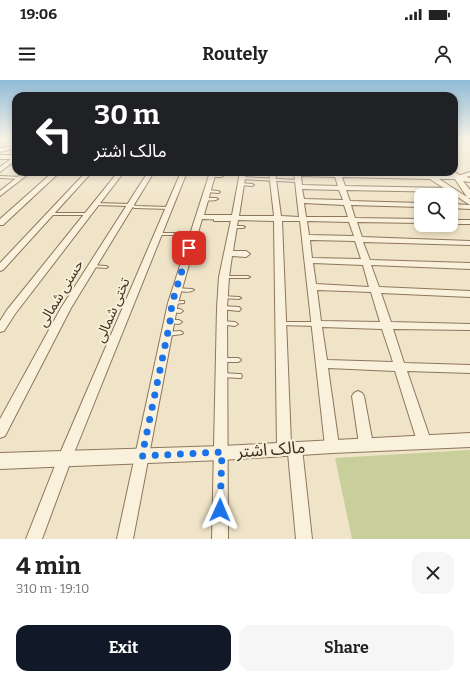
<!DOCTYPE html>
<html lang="en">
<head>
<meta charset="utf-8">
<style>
  :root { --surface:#fff; --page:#f6f6f6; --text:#222; --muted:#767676; --accent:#111827 }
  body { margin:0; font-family:Bitter,"Noto Sans Arabic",serif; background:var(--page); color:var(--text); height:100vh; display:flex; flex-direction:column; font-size:15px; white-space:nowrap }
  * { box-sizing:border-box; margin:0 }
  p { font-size:13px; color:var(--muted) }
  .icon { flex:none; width:22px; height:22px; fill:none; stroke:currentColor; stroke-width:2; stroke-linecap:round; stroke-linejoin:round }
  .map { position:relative; height:459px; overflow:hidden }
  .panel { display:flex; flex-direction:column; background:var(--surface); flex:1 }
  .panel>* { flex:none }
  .guide { position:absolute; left:12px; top:12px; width:446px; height:84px; border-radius:12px; box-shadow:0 2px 6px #0003; background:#202124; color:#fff; overflow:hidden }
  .controls { position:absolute; left:414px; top:108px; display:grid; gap:8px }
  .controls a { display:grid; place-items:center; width:44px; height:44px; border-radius:8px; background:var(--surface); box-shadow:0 2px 6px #0003; font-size:20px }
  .pin { position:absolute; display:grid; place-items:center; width:34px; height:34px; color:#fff; margin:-17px; border-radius:8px; box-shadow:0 2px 6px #0006 }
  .me { position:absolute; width:44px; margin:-22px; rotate:1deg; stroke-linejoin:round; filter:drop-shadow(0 0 3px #0008) }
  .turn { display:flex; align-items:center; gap:14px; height:84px; padding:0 16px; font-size:18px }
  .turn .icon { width:52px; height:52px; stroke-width:2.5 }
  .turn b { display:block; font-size:28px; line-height:34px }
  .round { display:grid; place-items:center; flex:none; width:42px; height:42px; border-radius:12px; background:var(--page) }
  .headline { display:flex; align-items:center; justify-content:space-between; height:68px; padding:0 16px }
  h1 { font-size:24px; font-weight:700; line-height:30px }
  .primary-button { display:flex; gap:8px; margin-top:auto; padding:8px 16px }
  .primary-button a { flex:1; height:46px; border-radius:12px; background:var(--accent); color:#fff; font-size:16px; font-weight:700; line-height:46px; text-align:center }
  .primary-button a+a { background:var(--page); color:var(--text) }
  .status { display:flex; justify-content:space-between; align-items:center; height:28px; padding:0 20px; background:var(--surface); direction:ltr }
  .status svg { height:11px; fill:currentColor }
  header { display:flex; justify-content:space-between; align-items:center; height:52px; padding:0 16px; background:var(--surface); font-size:18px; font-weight:700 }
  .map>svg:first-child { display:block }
  .green { fill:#c9cf9b }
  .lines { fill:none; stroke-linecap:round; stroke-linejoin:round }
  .service-casing { stroke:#8d765c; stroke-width:2 }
  .minor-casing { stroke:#8d765c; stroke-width:2 }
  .tertiary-casing { stroke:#8d765c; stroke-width:2 }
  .service { fill:#faf1dc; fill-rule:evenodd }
  .minor { fill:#faf1dc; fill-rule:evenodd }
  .tertiary { fill:#faf1dc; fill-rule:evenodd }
  .route { stroke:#1a73e8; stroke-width:7; stroke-dasharray:0 12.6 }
  .labels { text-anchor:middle; stroke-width:4; stroke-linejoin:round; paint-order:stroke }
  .street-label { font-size:14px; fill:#3d2e20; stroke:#f7eed8 }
  .near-street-label { font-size:17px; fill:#3d2e20; stroke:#f7eed8 }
</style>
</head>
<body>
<div class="status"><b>19:06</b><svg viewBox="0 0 49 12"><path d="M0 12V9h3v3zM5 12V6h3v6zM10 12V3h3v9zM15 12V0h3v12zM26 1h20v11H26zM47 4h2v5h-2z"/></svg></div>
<header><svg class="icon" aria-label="menu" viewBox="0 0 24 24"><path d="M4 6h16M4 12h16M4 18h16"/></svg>Routely<svg class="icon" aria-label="person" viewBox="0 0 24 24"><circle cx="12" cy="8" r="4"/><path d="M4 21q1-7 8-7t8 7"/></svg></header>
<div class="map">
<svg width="470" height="459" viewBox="0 0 470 459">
  <rect width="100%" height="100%" fill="#f0e4c8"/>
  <polygon class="green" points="470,370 470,459 352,459 335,378"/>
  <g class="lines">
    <g class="service-casing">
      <g id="service">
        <polygon points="211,95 221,95 223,96 221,97 211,97"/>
        <polygon points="0,96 20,97 22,98 20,99 0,98"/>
        <polygon points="241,97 298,100 300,101 298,102 242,99 241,99"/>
        <polygon points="240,103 252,104 254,105 252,106 241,105 239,104"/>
        <polygon points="207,110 218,111 220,112 218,113 208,112 207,112"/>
        <path d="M204,118H216L218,119C214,121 207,121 203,119Z"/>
        <polygon points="95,123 130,124 136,126 169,127 171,128 169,129 135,128 129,126 96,125 94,124"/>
        <polygon points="49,133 87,133 89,134 87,135 50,135 48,134"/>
        <polygon points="214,139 230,139 232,140 230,141 214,141"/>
        <polygon points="233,146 243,146 245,147 243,148 233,148"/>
        <polygon points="158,153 194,153 196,154 194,155 158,155"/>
        <polygon points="91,185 106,186 108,187 106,188 93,187 91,187"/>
        <polygon points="222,196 248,196 250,197 248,198 222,198"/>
        <path d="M175,208L192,209L194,210C190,213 179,212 175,209Z"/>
        <polygon points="221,216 239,217 241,218 239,219 223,218 221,218"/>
        <polygon points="182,221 184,221 184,223 173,224 171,223 173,222"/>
        <polygon points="222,226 239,227 241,229 239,231 220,229 220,228"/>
        <polygon points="171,229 180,229 183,231 180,233 169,232 168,231 169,230"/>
        <polygon points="170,240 179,240 182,242 179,244 168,243 167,242"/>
        <polygon points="221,241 235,242 238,244 235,246 219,244 218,243"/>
        <polygon points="281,242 316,242 319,244 316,246 279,245 278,244 279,243"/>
        <polygon points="180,251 182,252 183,253 182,254 167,256 164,254 167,252"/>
        <polygon points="222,278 238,278 240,279 241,280 240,281 238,282 222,282 220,281 219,280 220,279"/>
        <polygon points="220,293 222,293 239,294 241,294 242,296 241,298 239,298 222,297 220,297 219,295"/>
      </g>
    </g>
    <g class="minor-casing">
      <g id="minor">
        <rect x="0" y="59" width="16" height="3"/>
        <polygon points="0,68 9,67 12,69 0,72"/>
        <polygon points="16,75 16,80 0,92 0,87"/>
        <polygon points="24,92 31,92 0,116 0,111"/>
        <polygon points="53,92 60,92 3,145 0,145 0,139"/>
        <polygon points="86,92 92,92 3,190 0,191 0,183"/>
        <polygon points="118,92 124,92 15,234 4,251 0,252 0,241 7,230"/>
        <polygon points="148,92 154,92 71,228 5,356 0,358 0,339 61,228"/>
        <polygon points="181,92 187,92 72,378 42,459 26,459 58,378"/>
        <path d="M210,92H216L204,135H232L240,92H246L239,136H274L269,92H275L281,136L299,137L294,92H340L432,96L433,97L430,99L342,97L345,106L449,108L452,110L449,112L346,110L350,121L421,123V127L351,125L355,138L421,139V143L357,142L362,157L470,161V165L363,162L370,180L470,183V189L371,185L379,207L470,211V217L381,213L391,242L470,244V250L393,249L404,283L470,285V293L407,291L431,361L429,365L424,367L419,365L417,361L395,291L328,288L339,366L337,370L332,372L327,370L325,366L300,141H282L291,363L295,362L300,364L302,368L312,459H296L288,373L284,374L279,372L277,368L274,141L238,140L233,171H246L250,174L246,177L232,176L229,197L227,228L228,459H212L217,228L219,197L231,140L202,139L178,223L133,459H117L168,223ZM301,96L335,97L338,106L302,105ZM302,109L339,110L343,120L304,119ZM304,123L344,125L348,137H306ZM307,141L349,142L354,156L309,155ZM310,160L355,161L361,179L312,178ZM313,183L363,185L369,207L316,204ZM317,210L371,212L380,242L321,241ZM322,247L382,249L393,282L327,280Z"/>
        <polygon points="470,92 470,96 458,99 455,97"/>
        <polygon points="451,124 470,125 470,129 451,128"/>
        <rect x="451" y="140" width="19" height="4"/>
        <polygon points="358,311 362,313 364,316 373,364 371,368 366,370 361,368 359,364 352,316 354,313"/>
      </g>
    </g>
    <g class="tertiary-casing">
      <g id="tertiary">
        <rect x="0" y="75" width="16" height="4"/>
        <path d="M419,92H428L432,95H452V92H455L459,95L470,98V102L463,101L470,110V118H468L470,119V125ZM439,99H455L467,117Z"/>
        <polygon points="470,353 470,367 332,373 222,380 0,389 0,373 222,366"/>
      </g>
    </g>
    <use href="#service" class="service"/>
    <use href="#minor" class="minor"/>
    <use href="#tertiary" class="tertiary"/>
  </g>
  <linearGradient id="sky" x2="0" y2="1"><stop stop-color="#8fbad6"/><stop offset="0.48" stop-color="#f8f3e6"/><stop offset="1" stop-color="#f8f3e6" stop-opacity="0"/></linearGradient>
  <rect width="470" height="123" fill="url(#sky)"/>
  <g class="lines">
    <polyline class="route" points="189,168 172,223 170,242 142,376 222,372 220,430"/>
  </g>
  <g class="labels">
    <g class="street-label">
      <text transform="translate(60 213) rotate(-59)" y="5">حسنی شمالی</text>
      <text transform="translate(112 230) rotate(-67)" y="5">تختی شمالی</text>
    </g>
    <g class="near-street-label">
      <text transform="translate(271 369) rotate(-4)" y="6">مالک اشتر</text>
    </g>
  </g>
</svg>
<div class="controls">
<a><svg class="icon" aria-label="search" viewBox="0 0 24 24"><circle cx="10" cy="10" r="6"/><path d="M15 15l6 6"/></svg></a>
</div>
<div class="pin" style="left:189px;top:168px;background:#d93025"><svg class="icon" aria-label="arrive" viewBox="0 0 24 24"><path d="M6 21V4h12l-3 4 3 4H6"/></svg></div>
<svg class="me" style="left:220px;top:430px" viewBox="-20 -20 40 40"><path d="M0-17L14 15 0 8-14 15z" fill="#1a73e8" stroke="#fff" stroke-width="4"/></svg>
<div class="guide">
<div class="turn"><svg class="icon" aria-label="left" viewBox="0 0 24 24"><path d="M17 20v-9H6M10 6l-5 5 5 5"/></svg><div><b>30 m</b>مالک اشتر</div></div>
</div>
</div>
<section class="panel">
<div class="headline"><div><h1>4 min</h1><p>310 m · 19:10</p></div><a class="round"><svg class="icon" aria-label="close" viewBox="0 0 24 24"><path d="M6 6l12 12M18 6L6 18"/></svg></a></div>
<div class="primary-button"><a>Exit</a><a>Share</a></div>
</section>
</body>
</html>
